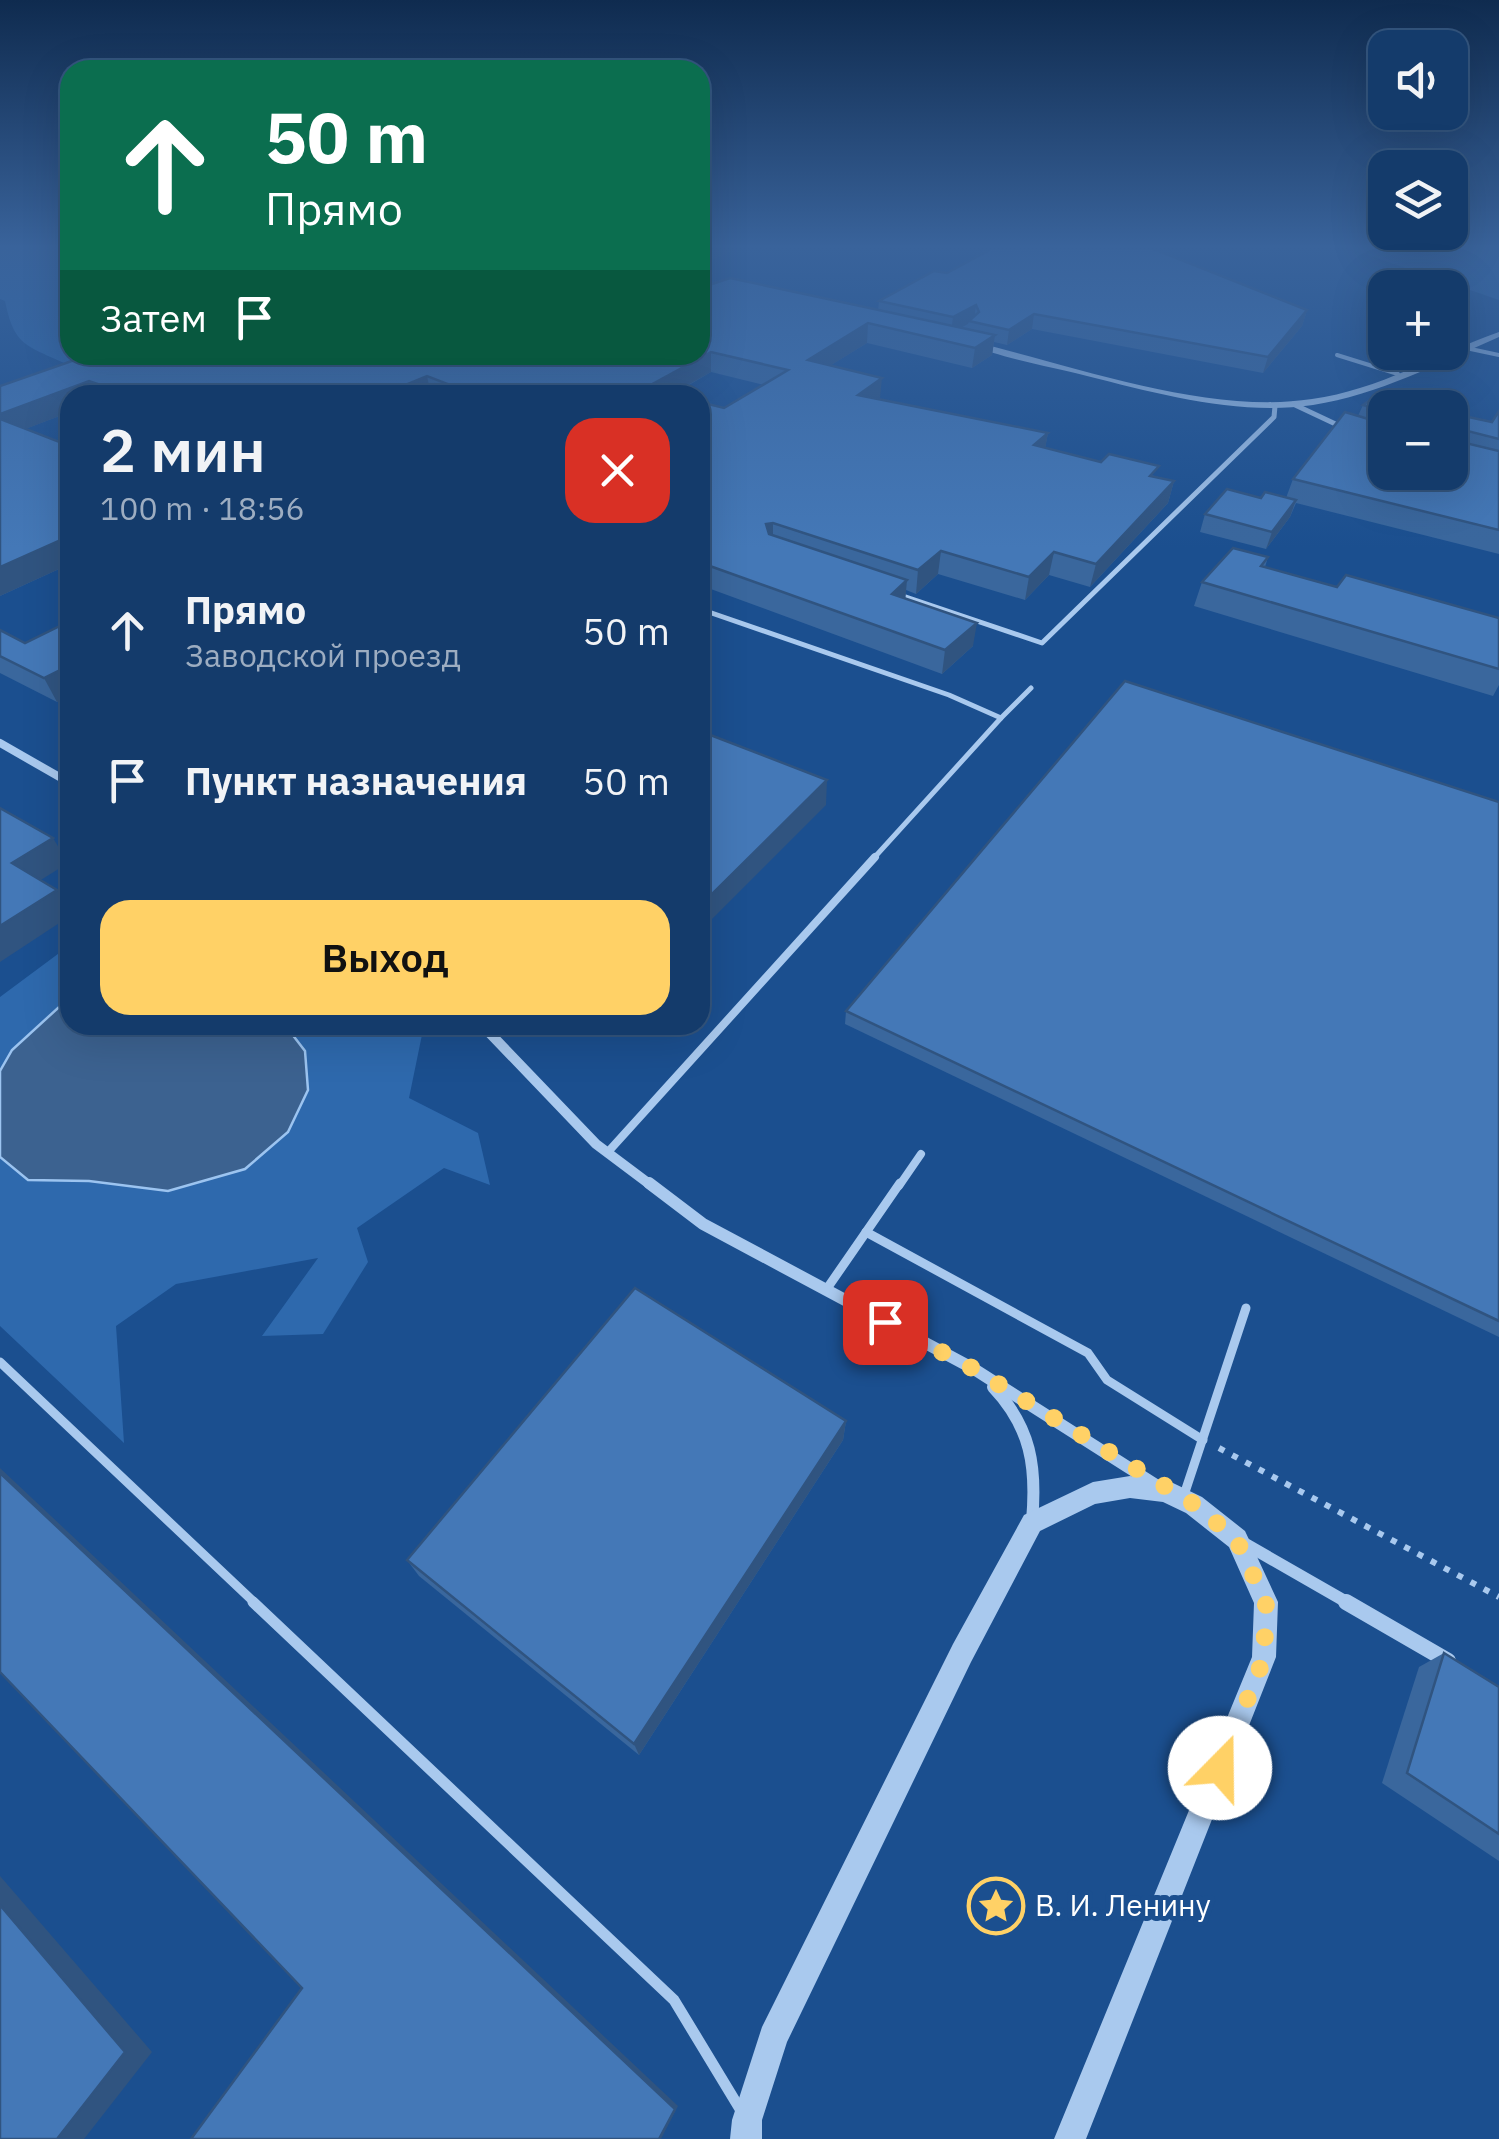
<!DOCTYPE html>
<html lang="ru">
<head>
<meta charset="utf-8">
<style>
  :root { --surface:#143b6b; --page:#1d4271; --text:#f1f3f6; --muted:#9dadc1; --line:#33557e; --accent:#ffd166 }
  body { margin:0; font-family:"IBM Plex Sans",sans-serif; background:var(--page); color:var(--text); height:100vh; display:flex; flex-direction:column; font-size:38px; white-space:nowrap }
  * { box-sizing:border-box; margin:0 }
  p { font-size:32px; color:var(--muted) }
  .icon { flex:none; width:55px; height:55px; fill:none; stroke:currentColor; stroke-width:2; stroke-linecap:round; stroke-linejoin:round }
  .map { position:relative; flex:1; overflow:hidden }
  .details { position:absolute; left:60px; top:385px; width:650px; height:650px; display:flex; flex-direction:column; background:var(--surface); border-radius:30px; box-shadow:0 10px 40px #0002,0 0 0 2px var(--line) }
  .details>* { flex:none }
  .guide { position:absolute; left:60px; top:60px; width:650px; height:305px; border-radius:30px; box-shadow:0 10px 40px #0002,0 0 0 2px var(--line); background:#0b6e4f; color:#fff; overflow:hidden }
  .controls { position:absolute; left:1368px; top:30px; display:grid; gap:20px }
  .controls a { display:grid; place-items:center; width:100px; height:100px; border-radius:20px; background:var(--surface); box-shadow:0 10px 40px #0002,0 0 0 2px var(--line); font-size:50px }
  .pin { position:absolute; display:grid; place-items:center; width:85px; height:85px; color:#fff; margin:-42px; border-radius:20px; box-shadow:0 5px 15px #0006 }
  .me { position:absolute; width:110px; margin:-55px; rotate:22deg; stroke-linejoin:round; filter:drop-shadow(0 0 8px #0008) }
  .turn { display:flex; align-items:center; gap:35px; height:210px; padding:0 40px; font-size:45px }
  .turn .icon { width:130px; height:130px; stroke-width:2.5 }
  .turn b { display:block; font-size:70px; line-height:85px }
  .then { display:flex; align-items:center; height:95px; padding:0 40px; background:#0003; gap:20px; font-size:38px }
  .round { display:grid; place-items:center; flex:none; width:105px; height:105px; border-radius:30px; background:var(--page) }
  .head { display:flex; align-items:center; justify-content:space-between; height:170px; padding:0 40px }
  h1 { font-size:60px; font-weight:600; line-height:75px }
  .primary-button { display:flex; gap:20px; margin-top:auto; padding:20px 40px }
  .primary-button a { flex:1; height:115px; border-radius:30px; background:var(--accent); color:#111; font-size:40px; font-weight:600; line-height:115px; text-align:center }
  ul { padding:0; list-style:none }
  li { display:flex; align-items:center; gap:30px; height:150px; padding:0 40px }
  li div { flex:1 }
  li b { display:block; font-size:38px }
  li em { font-style:normal }
  .map>svg:first-child { display:block }
  .green { fill:#2e69ad }
  .water { fill:#3c6290; stroke:#9cc4f0; stroke-width:2.5 }
  .lines { fill:none; stroke-linecap:round; stroke-linejoin:round }
  .path { stroke:#a9c9ee; stroke-width:6; stroke-dasharray:6 9; stroke-linecap:butt }
  .service-far4 { stroke:#a9c9ee; stroke-width:4 }
  .service-far3 { stroke:#a9c9ee; stroke-width:5 }
  .service-far2 { stroke:#a9c9ee; stroke-width:8 }
  .service-far1 { stroke:#a9c9ee; stroke-width:9 }
  .service { stroke:#a9c9ee; stroke-width:11 }
  .minor-far3 { stroke:#a9c9ee; stroke-width:8 }
  .minor-far2 { stroke:#a9c9ee; stroke-width:10 }
  .minor-far1 { stroke:#a9c9ee; stroke-width:12 }
  .minor { stroke:#a9c9ee; stroke-width:16 }
  .tertiary { fill:#a9c9ee; fill-rule:evenodd }
  .wall { fill:#3a679d }
  .shaded-wall { fill:#305480 }
  .building { fill:#4478b7; stroke:#305480; stroke-width:2.5 }
  .route { stroke:#ffd166; stroke-width:18; stroke-dasharray:0 32.4 }
  .labels { text-anchor:middle; stroke-width:10; stroke-linejoin:round; paint-order:stroke }
  .near-poi-label { font-size:30px; fill:#fff; stroke:#1b4f8f; text-anchor:start }
</style>
</head>
<body>
<div class="map">
<svg width="1499" height="2139" viewBox="0 0 1499 2139">
  <rect width="100%" height="100%" fill="#1b4f8f"/>
  <g class="green">
    <path d="M0,248H70V355H81L64,363C25,345 14,345 5,301L0,299Z"/>
    <polygon points="1348,248 1499,248 1499,300"/>
    <polygon points="70,945 70,1025 424,1025 409,1098 478,1133 490,1185 444,1168 357,1228 368,1262 323,1334 262,1336 318,1258 176,1284 116,1326 124,1443 0,1326 0,997"/>
  </g>
  <polygon class="water" points="70,997 70,1025 285,1025 305,1051 308,1090 288,1132 245,1169 168,1191 89,1181 28,1180 0,1157 0,1071 12,1050"/>
  <g class="lines">
    <polyline class="path" points="1219,1448 1499,1597"/>
    <g class="service-far4">
      <polyline points="1466,348 1499,355"/>
      <polyline points="1337,355 1398,374"/>
    </g>
    <g class="service-far3">
      <polyline points="1293,404 1344,428"/>
      <polyline points="900,595 1042,643 1274,417 1275,406"/>
      <polyline points="700,609 949,695 1001,718 873,859"/>
      <polyline points="1001,718 1031,688"/>
    </g>
    <g class="service-far2">
      <polyline points="608,1152 875,857"/>
      <polyline points="899,1186 921,1154"/>
    </g>
    <g class="service-far1">
      <polyline points="866,1232 1088,1353 1107,1380 1203,1440"/>
      <polyline points="826,1290 900,1183"/>
      <polyline points="0,1362 256,1604"/>
      <polyline points="1184,1495 1246,1308"/>
    </g>
    <polyline class="service" points="253,1602 674,2000 740,2109"/>
    <polyline class="minor-far3" points="0,743 70,783"/>
    <polyline class="minor-far2" points="482,1025 596,1144 652,1186"/>
    <g class="minor-far1">
      <polyline points="649,1183 703,1224 974,1369 1156,1485"/>
      <path d="M993,1387C1031,1427 1037,1467 1032,1521"/>
      <polyline points="1242,1542 1350,1604"/>
    </g>
    <polyline class="minor" points="1346,1602 1448,1661"/>
    <g class="tertiary">
      <path d="M1499,332V337C1439,363 1378,395 1313,405C1238,416 1159,394 1087,376C1053,367 999,358 970,344L974,342C1076,366 1207,415 1312,399C1379,390 1437,354 1499,332Z"/>
      <polygon points="1130,1476 1173,1483 1202,1497 1245,1531 1278,1602 1276,1657 1086,2139 1054,2139 1252,1657 1254,1603 1229,1547 1186,1513 1163,1502 1130,1498 1095,1504 1040,1531 971,1662 787,2042 762,2120 762,2139 730,2139 732,2120 762,2027 953,1644 1024,1515 1093,1482"/>
    </g>
  </g>
  <g class="wall">
    <polygon points="947,273 1307,310 1302,326 1263,373 1032,329 1007,345 994,342 992,355 972,368 867,343 831,365 880,398 879,399 1048,433 1045,448 1174,481 1168,503 1090,587 1049,575 1025,600 938,574 916,594 906,590 905,598 973,646 942,674 708,588 703,592 700,591 700,402 724,408 764,385 711,372 672,395 70,395 70,412 25,429 70,446 70,564 0,596 0,386 616,357 700,355 710,284 878,310 879,301"/>
    <polygon points="1363,405 1385,408 1385,472 1450,413 1492,422 1499,411 1499,554 1296,503 1290,517 1266,549 1200,532 1205,514 1261,498 1286,498 1293,479 1358,416"/>
    <polygon points="1268,557 1265,567 1337,587 1499,618 1499,685 1493,696 1194,606 1202,582"/>
    <polygon points="70,621 70,695 57,702 0,673 0,630 25,643"/>
    <polygon points="1499,802 1499,1337 845,1024 846,1011"/>
    <polygon points="846,1421 843,1440 639,1755 419,1576 407,1560"/>
    <polygon points="1444,1653 1499,1687 1499,1861 1382,1783 1419,1667"/>
  </g>
  <g class="shaded-wall">
    <polygon points="702,248 737,248 700,267 700,249"/>
    <polygon points="710,274 710,292 700,297 700,278"/>
    <polygon points="976,305 974,321 969,321 968,324 951,333 953,317"/>
    <polygon points="1307,310 1302,326 1263,373 1268,357"/>
    <polygon points="1034,314 1032,329 1007,345 1009,330"/>
    <polygon points="868,323 867,343 807,380 808,360"/>
    <polygon points="995,335 992,355 972,368 975,348"/>
    <polygon points="711,352 711,372 670,395 645,388"/>
    <polygon points="427,376 431,395 381,395"/>
    <polygon points="882,378 880,398 857,415 858,395"/>
    <polygon points="89,381 95,395 70,395 70,412 2,438 0,433 0,414"/>
    <polygon points="1048,433 1044,455 1034,445"/>
    <polygon points="1174,481 1168,503 1090,587 1096,564"/>
    <polygon points="1296,500 1290,517 1266,549 1272,532"/>
    <polygon points="773,523 773,545 766,524"/>
    <polygon points="70,536 70,564 0,596 0,567"/>
    <polygon points="941,551 938,574 916,594 918,570"/>
    <polygon points="1054,552 1049,575 1025,600 1029,577"/>
    <polygon points="707,565 708,588 703,592 702,569"/>
    <polygon points="907,580 905,603 892,594"/>
    <polygon points="977,623 973,646 942,674 945,650"/>
    <polygon points="70,665 70,695 57,702 44,678"/>
    <polygon points="827,780 826,805 700,931 700,906"/>
    <polygon points="53,838 68,863 28,888 12,863"/>
    <polygon points="57,890 70,910 70,916 0,962 0,926"/>
    <polygon points="846,1421 843,1440 639,1755 634,1744"/>
    <polygon points="0,1468 678,2106 661,2139 0,1473"/>
    <polygon points="0,1876 152,2052 84,2139 57,2139 0,1905"/>
  </g>
  <g class="building">
    <polygon points="993,248 1151,248 1307,310 1268,357 1034,314 1009,330 969,321 979,312 976,305 953,317 879,301 934,271 947,273"/>
    <polygon points="700,272 710,274 700,278"/>
    <polygon points="730,278 995,335 975,348 868,323 808,360 882,378 858,395 1048,433 1034,445 1101,462 1109,454 1159,466 1150,476 1174,481 1096,564 1054,552 1029,577 941,551 918,570 773,523 766,524 769,534 907,580 892,594 977,623 945,650 707,565 702,569 700,568 700,402 724,408 788,370 711,352 645,388 672,395 476,395 427,376 381,395 130,395 89,381 0,414 0,386 89,355 610,355 616,357 619,355 700,355 700,288"/>
    <polygon points="1374,397 1423,408 1385,408 1385,411 1363,405"/>
    <polygon points="1499,411 1499,439 1460,429 1453,434 1457,441 1499,451 1499,530 1293,479 1345,412 1385,424 1385,472 1450,472 1450,413 1492,422"/>
    <polygon points="0,419 70,446 70,536 0,567"/>
    <polygon points="1227,489 1261,498 1265,492 1296,500 1272,532 1205,514"/>
    <polygon points="1233,548 1268,557 1261,566 1337,587 1346,575 1499,618 1499,669 1202,582"/>
    <polygon points="70,621 70,665 44,678 0,656 0,630 25,643"/>
    <polygon points="1125,681 1499,802 1499,1321 846,1011"/>
    <polygon points="700,731 827,780 700,906"/>
    <polygon points="0,808 53,838 12,863 57,890 0,926"/>
    <polygon points="635,1288 846,1421 634,1744 407,1560"/>
    <polygon points="0,1473 675,2109 659,2139 191,2139 302,1988 0,1672"/>
    <polygon points="1444,1653 1499,1687 1499,1834 1407,1773"/>
    <polygon points="0,1905 125,2052 57,2139 0,2139"/>
  </g>
  <linearGradient id="sky" x2="0" y2="1"><stop stop-color="#0f2b4f"/><stop offset="0.45" stop-color="#39639b"/><stop offset="1" stop-color="#39639b" stop-opacity="0"/></linearGradient>
  <rect width="1499" height="548" fill="url(#sky)"/>
  <g class="lines">
    <polyline class="route" points="885,1322 974,1369 1194,1504 1236,1539 1266,1602 1264,1658 1220,1768"/>
  </g>
  <defs>
    <g id="sight-ring" transform="scale(2.875)"><circle r="9.5" fill="#1b4f8f" stroke="#ffd166" stroke-width="1.5"/><path d="M0-6L1.8-2.2L6-1.7L2.9 1.2L3.7 5.4L0 3.3L-3.7 5.4L-2.9 1.2L-6-1.7L-1.8-2.2Z" fill="#ffd166"/></g>
  </defs>
  <g fill-rule="evenodd">
    <use href="#sight-ring" x="996" y="1906"/>
  </g>
  <g class="labels">
    <g class="near-poi-label">
      <text x="1035" y="1916">В. И. Ленину</text>
    </g>
  </g>
</svg>
<div class="controls">
<a><svg class="icon" aria-label="sound" viewBox="0 0 24 24"><path d="M4 9h4l5-4v14l-5-4H4zM17 9q2 3 0 6"/></svg></a>
<a><svg class="icon" aria-label="layers" viewBox="0 0 24 24"><path d="M12 4l9 5-9 5-9-5zM3 14l9 5 9-5"/></svg></a>
<a>+</a>
<a>−</a>
</div>
<div class="pin" style="left:885px;top:1322px;background:#d93025"><svg class="icon" aria-label="arrive" viewBox="0 0 24 24"><path d="M6 21V4h12l-3 4 3 4H6"/></svg></div>
<svg class="me" style="left:1220px;top:1768px" viewBox="-20 -20 40 40"><circle r="19" fill="#fff"/><path d="M0-13L10 11 0 6-10 11z" fill="#ffd166"/></svg>
<div class="guide">
<div class="turn"><svg class="icon" aria-label="ahead" viewBox="0 0 24 24"><path d="M12 20V5M6 11l6-6 6 6"/></svg><div><b>50 m</b>Прямо</div></div>
<div class="then">Затем<svg class="icon" aria-label="arrive" viewBox="0 0 24 24"><path d="M6 21V4h12l-3 4 3 4H6"/></svg></div>
</div>
<section class="details">
<div class="head"><div><h1>2 мин</h1><p>100 m · 18:56</p></div><a class="round" style="background:#d93025;color:#fff"><svg class="icon" aria-label="close" viewBox="0 0 24 24"><path d="M6 6l12 12M18 6L6 18"/></svg></a></div>
<ul>
<li><svg class="icon" aria-label="ahead" viewBox="0 0 24 24"><path d="M12 20V5M6 11l6-6 6 6"/></svg><div><b>Прямо</b><p>Заводской проезд</p></div><em>50 m</em></li>
<li><svg class="icon" aria-label="arrive" viewBox="0 0 24 24"><path d="M6 21V4h12l-3 4 3 4H6"/></svg><div><b>Пункт назначения</b></div><em>50 m</em></li>
</ul>
<div class="primary-button"><a>Выход</a></div>
</section>
</div>
</body>
</html>
